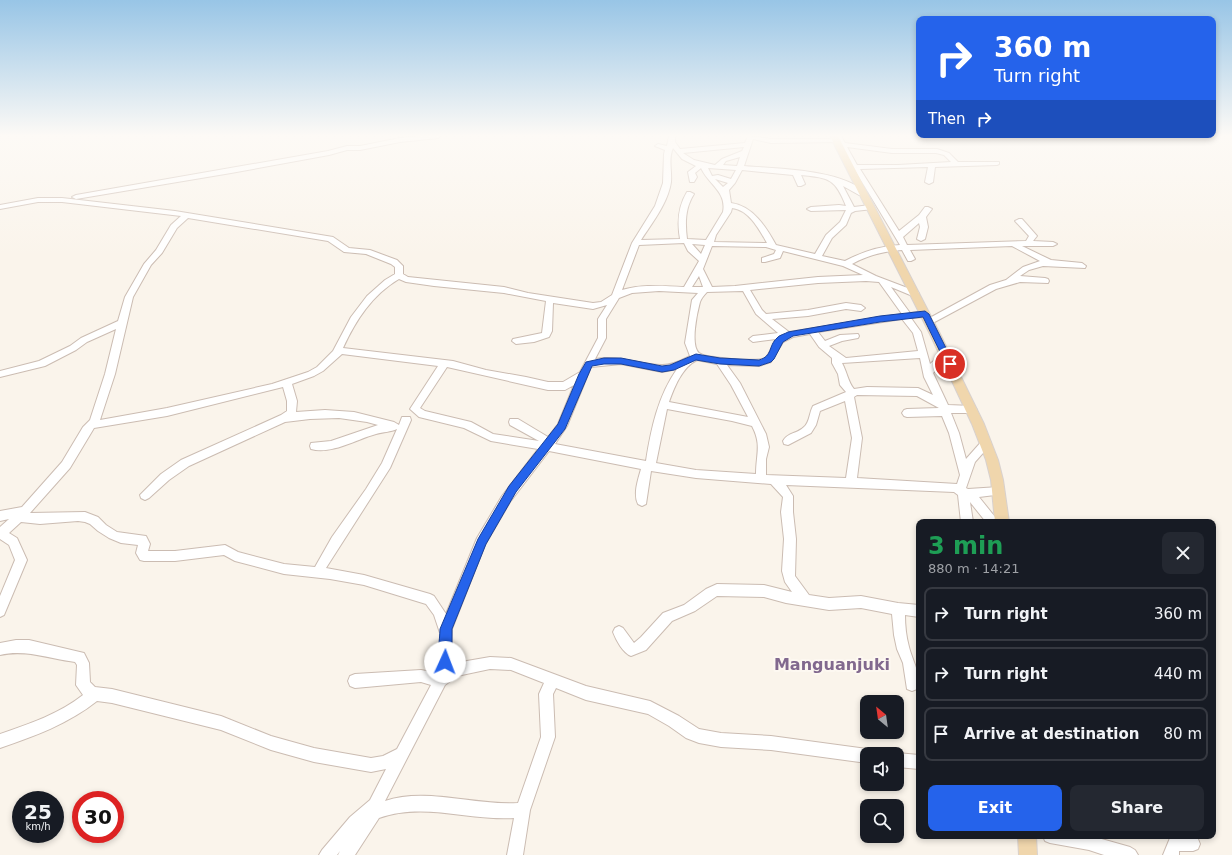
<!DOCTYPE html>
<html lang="en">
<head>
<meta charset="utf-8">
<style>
  :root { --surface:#171b24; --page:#242831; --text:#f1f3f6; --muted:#9ea1a6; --line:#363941; --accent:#2563eb }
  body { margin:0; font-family:"DejaVu Sans",sans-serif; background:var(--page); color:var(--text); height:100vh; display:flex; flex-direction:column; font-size:15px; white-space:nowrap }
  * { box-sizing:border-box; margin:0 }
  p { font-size:13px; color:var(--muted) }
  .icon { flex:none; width:22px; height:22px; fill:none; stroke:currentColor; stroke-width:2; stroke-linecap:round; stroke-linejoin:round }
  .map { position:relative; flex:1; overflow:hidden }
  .details { position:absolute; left:916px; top:519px; width:300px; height:320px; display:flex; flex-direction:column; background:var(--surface); border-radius:8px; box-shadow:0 2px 6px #0003 }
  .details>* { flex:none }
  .hud { position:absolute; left:916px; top:16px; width:300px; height:122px; border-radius:8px; box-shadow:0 2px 6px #0003; background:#2563eb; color:#fff; overflow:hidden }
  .needle { width:26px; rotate:331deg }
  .controls { position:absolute; left:860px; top:695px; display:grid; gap:8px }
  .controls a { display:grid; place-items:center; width:44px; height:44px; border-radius:8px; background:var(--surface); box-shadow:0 2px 6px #0003; font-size:20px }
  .speed { position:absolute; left:12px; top:791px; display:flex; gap:8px; font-size:20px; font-weight:700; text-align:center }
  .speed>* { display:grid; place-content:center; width:52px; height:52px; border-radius:50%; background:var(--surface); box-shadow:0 2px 6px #0003; line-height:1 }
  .speed small { font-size:10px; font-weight:400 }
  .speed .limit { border:6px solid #d22; background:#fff; color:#111 }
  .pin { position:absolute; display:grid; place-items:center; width:34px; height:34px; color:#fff; margin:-17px; border:2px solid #fff; border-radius:50%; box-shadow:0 1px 4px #0007 }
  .me { position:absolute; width:44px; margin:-22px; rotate:2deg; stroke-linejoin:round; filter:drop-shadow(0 0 3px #0008) }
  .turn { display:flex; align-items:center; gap:14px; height:84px; padding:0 12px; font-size:18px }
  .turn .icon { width:52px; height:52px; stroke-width:2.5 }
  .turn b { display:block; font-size:28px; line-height:34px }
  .then { display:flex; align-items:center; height:38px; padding:0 12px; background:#0003; gap:8px; font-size:15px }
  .round { display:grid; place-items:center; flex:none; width:42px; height:42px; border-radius:8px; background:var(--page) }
  .headline { display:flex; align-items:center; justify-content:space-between; height:68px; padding:0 12px }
  h1 { font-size:24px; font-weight:700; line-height:30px; color:#1e9e55 }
  .primary-button { display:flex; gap:8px; margin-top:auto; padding:8px 12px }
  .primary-button a { flex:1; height:46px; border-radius:8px; background:var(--accent); color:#fff; font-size:16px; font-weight:700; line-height:46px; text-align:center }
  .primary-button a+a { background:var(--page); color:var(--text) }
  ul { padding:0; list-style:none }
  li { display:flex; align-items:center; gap:12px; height:54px; margin:0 8px 6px; padding:0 4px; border:2px solid var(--line); border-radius:8px }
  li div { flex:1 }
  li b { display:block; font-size:15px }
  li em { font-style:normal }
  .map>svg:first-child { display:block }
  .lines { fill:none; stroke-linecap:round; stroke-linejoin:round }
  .minor-casing { stroke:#cbbcb2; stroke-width:2 }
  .major-casing { stroke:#d8d1ce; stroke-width:2 }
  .minor { fill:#fff; fill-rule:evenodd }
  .major { fill:#f0d6ac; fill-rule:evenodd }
  .route { fill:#2563eb; stroke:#184099 }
  .labels { text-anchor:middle; stroke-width:4; stroke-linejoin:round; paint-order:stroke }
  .near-quarter-label { font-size:16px; font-weight:bold; fill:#81688e; stroke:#fdf8f1 }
</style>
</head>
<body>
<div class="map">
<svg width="1232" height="855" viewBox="0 0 1232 855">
  <rect width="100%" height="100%" fill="#faf4eb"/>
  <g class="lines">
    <g class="minor-casing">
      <g id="minor">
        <polygon points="420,136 441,136 438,138 400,142 360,150 347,150 329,155 231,173 76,199 72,197 76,195 328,151 347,146 360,146 400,138"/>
        <path d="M669,136H675V142L680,149L745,143L748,136L771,139H836L835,136H841L845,143L892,149H937L949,153L958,162H999V164L997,165L935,167L933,182L929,184L925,182L928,167L860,169L899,231L919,215L925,207H928L932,209L926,217L928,227L925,239L921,241L917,239L920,227L919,223L903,237L907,245L1026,241L1029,236L1015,221L1019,219H1022L1037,236L1033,241L1053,242L1057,244L1053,246H1022L1051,260L1082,263L1086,266L1085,268L1043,266L1029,270L1020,276L1045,278L1048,279L1049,281L1048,283L1020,282L996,289L929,325L926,324L925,322L926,320L990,285L1006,280L1023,267L1040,261L1012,246L910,250L915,259L911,261H908L902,250C884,251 868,255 852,264L876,276L918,292L919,294L915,297L891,287L910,313L925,311L929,314L925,317L911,318L921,332L930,364L943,353L946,352L951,355L933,373L948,405L972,406L975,407L977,410L975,413H951L959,433L966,459L982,441H990L991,444L975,462L966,488L968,489L999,487L1003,488L1004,491L1003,494L979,497L999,522H986L970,502L973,522H961L958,495L954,492L786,485L793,496V512L796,539L795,576L809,595L829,598L861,596L898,603L919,605V617L905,615C905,626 906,636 909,647C912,660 922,675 917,689L912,691L907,689L903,663L897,649L894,635L892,614L861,608L829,610L786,603L764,597L717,596L695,611L672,621L646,650L631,656C623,653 616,640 613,632L615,628L619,626L623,628L634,643L641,637L663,613L684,605L706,589L717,584L764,585L792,592L785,582L782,571L784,539L781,512L783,497L771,484L696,478L651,471L646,504L642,506L638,504C633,494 638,480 641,469L549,451L510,502L485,545L452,629L450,666L467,661L490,657L511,658L586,686L650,701L679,716L699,729L721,733L771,736L867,749L872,751L873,754H867V763L771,750L721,747L699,743L686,738L669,726L648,714L586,700L556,688L553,694L555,737L530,810L523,855H507L514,818C469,821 424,802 379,818L355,855H338L340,851L337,855H319L322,850L350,817L370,800L386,769L371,772L314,762L271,750L221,730L112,703L97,701C68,724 35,736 0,748V734C29,724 59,714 83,695L76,685L77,665L75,662C49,659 26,649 0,655V643L16,640H29L84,653L89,663L90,682L95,687L112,689L221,716L271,736L314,748L371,758L383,756L397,749L431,685L421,682L355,688L350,686L348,681L350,676L355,674L421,670L436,673L439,662L438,650L440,644V633L434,615L426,604L364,585L330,579L284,574L235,561L224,555L175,561H144L140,560L136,553L138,545L121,543L109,538L98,531L90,524L85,522L78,521L40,524L21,522L9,533L17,538L27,560L4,615L0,617V596L15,560L9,545L0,539V527L9,519L0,521V511L22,507L62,462L83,427L90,420L105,374L116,329L87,342L76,350L45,366L0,377V371L39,361L70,346L81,338L118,321L125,297L144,264L156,250L171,225L181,216L62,202H38L0,209V205L38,198H62L175,211L333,237L349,248L370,250L397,260L403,266V274L408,277L504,287L528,293L593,303L601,302L612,295L632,243L655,206L663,183L664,154L665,150L655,146L658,144L667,146ZM753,139L771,143L838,142L900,245C880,246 862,252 845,261L822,256L832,238L846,225L851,213L855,211L873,209L874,207L870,205L854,207L843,186L859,195H865L866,193C841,169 777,169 744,166ZM744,147L742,151L722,159L715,165L694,160L683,153ZM847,147L892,153H936L944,155L951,162L898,165H857ZM673,148L682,159L696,166L688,172L690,182H694L697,177L695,173L701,168C709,185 727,192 723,212L706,240L687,239C685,223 685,208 694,194L690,192H687C678,207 677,222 680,239L641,240C652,223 668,203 671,182C672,170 668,159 673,148ZM740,157L737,166L723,165L726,161ZM708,168L736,170L731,179L718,175L712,176ZM742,170L793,175L798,186H801L805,184L801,175C829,178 835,178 846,206L839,205L811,207L807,209L811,211L846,210L840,222L826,235L815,254L776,245C766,227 753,206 731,203L729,190L735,183ZM715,179L728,183L723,187ZM732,208C749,210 759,229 767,243L714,242L716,235L731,212ZM188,218L328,241L344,252L366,254L391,264L395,267V274L385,280L367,296L351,317L333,351L317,367L308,372L272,384L167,408L100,420L115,374L133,297L151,265L162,253L177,228ZM684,243L688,251L699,261L684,287C663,286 642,284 622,290L639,245ZM692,244L705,245L701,254ZM712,246L766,247L776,250L774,254L762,258V262H765L780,258L783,251L843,266L863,275L818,277L735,286L712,287L703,269ZM699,276L703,287H692ZM399,279L406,282L434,286L504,293L546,301L542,333L513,339L512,341L516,344L534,342L549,337L552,331L553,303L593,309L607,305L598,319V338L580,372L563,382H548L526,377L486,370L453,361L343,348C356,320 372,295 399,279ZM866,281L879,282L902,314L789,332L772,319L808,316L846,309L861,311L865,308L861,305L846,303L808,310L766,314L762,310L750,290L818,283ZM659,291L698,293L692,300L685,343L690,356C682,360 671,366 661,365C638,364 618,355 595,359L606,338V319L619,298L632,293ZM743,291L756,314L778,333L753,336L749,339L753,342L776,339C773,344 770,354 765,358C758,362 705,358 699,353C690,345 697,313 700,302C701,299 704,295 707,292ZM902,319L913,333L918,351L846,358L829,346L842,341L858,338L859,336L858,334L840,335L825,341L818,332ZM810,334L819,347L832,358V363L838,374L840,385L846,392L813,406C809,413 810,422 804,427C797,434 788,432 783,441L784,444L788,445L811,433L816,425L820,411L845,401L852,438L846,478L766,475V459L769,447L766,434L740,383L727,365L759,366L771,362L783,342L793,337ZM342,354L438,366L410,409L419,417L464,428L491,441L538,449L502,496L477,538L446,614L434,596L430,594L364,575L326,568L390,468L411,420L410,417H402L399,425L394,422L354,412L325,410L296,412L297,401L292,384L314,376L323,371ZM920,358L924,377L933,395L918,388L867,387L854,389C848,382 847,372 842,363ZM697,360L717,364L731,385L748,417L669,402C674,388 682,367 697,360ZM621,364L662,372L677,369C658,396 651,429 646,461L555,444L567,426L591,367ZM447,367L548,390H565L574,385L558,424L548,437L518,419H510L509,422L510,425L539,441L493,434L471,422L425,411L420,408ZM283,387L287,401V411L281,415L181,460L161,474L140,495L141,498L145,500L149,498L169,480L189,466L285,422L310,419L339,418L367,422L378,425L331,441L311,443L310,446L311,449C331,455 357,439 376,434C383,432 391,432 397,429L382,463L366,489L332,537L315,567L284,564L238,552L225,545L175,551H148L150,544L146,536L117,532L106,525L98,517L85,512L30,513L70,468L94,428L167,416ZM857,395L917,396L939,408L907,409L904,410L902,413L904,416L907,417L942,416L949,433L960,475L957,484L857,478L862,438L854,397ZM667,409L732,421L752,426C762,445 756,454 756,474L696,470L656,463ZM490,669L511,670L544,683L539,694L541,737L518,803C476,806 426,787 385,801L445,685L457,676Z"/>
        <polygon points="897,753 919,755 919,769 897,767 897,754 895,754"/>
        <polygon points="1043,836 1091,836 1130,847 1135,850 1138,855 1104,855 1089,850 1050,843 1045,841"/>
        <polygon points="1174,836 1193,837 1198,839 1200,844 1198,849 1193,851 1179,851 1179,855 1163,855 1170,838"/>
      </g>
    </g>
    <g class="major-casing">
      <g id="major">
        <polygon points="830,136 838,136 940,334 984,424 998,460 1003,480 1009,522 995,522 991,480 986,460 972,424 930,334"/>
        <polygon points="1018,836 1036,836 1037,855 1019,855"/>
      </g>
    </g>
    <use href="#minor" class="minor"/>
    <use href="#major" class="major"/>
  </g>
  <linearGradient id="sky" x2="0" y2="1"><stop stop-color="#98c5e6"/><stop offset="0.53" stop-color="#fdfaf6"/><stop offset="1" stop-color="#fdfaf6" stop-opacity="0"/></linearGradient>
  <rect width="1232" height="256" fill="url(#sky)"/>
  <path class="route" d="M925,311L929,314L954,364L953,366H947L923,317L880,322L793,336L783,342L774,359L771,362L759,366L720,364L696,360L674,370L662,372L621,364H604L592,366L565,429L516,492L486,544L452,629V644L449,650L451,662L449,666L445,667L441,666C436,654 440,641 440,629L478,539L509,486L558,424L579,374L586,362L604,358H621L662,366L670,365L696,354L720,358L759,360C773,356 768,346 777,338C779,335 785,334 788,332L880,316Z"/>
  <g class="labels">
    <g class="near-quarter-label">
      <text x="832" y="670">Manguanjuki</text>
    </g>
  </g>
</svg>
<div class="controls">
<a><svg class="needle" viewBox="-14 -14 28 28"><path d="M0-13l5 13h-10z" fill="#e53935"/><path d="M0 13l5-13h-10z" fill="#9ea1a6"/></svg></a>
<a><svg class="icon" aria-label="sound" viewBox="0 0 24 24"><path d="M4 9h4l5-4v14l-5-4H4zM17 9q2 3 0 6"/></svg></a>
<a><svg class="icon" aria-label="search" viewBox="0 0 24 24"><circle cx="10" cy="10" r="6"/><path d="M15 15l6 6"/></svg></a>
</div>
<div class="speed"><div>25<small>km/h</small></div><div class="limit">30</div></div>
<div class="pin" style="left:950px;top:364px;background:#d93025"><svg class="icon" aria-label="arrive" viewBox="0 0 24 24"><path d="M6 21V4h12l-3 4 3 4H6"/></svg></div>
<svg class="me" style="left:445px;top:662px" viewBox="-20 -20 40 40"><circle r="19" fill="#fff"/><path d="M0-13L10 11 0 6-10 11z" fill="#2563eb"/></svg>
<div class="hud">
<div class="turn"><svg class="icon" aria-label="right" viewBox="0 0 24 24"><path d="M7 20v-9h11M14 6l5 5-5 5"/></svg><div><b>360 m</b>Turn right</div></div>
<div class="then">Then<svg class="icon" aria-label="right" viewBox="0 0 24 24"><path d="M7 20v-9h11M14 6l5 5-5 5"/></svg></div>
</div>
<section class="details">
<div class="headline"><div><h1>3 min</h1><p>880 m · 14:21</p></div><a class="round"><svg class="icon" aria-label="close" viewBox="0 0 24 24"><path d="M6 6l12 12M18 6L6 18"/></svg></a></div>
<ul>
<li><svg class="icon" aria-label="right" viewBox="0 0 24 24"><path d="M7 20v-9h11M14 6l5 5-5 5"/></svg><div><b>Turn right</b></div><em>360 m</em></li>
<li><svg class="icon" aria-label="right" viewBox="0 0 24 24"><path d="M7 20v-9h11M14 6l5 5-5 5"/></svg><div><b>Turn right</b></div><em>440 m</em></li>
<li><svg class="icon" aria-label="arrive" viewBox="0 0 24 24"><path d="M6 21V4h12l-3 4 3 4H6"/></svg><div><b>Arrive at destination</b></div><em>80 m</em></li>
</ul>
<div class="primary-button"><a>Exit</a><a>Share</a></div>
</section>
</div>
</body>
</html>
